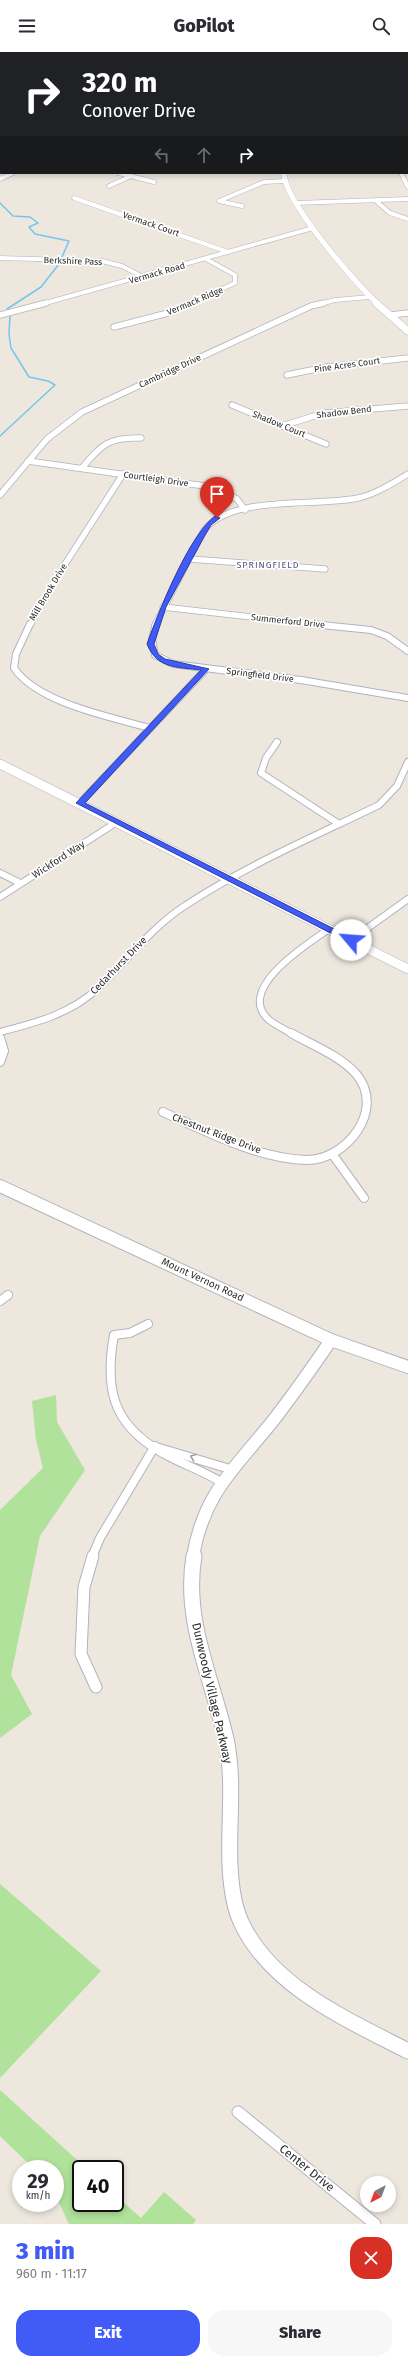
<!DOCTYPE html>
<html lang="en">
<head>
<meta charset="utf-8">
<style>
  :root { --surface:#fff; --page:#f7f7f7; --text:#2b2b33; --muted:#7c7c81; --accent:#415bf7 }
  body { margin:0; font-family:"Fira Sans",sans-serif; background:var(--page); color:var(--text); height:100vh; display:flex; flex-direction:column; font-size:15px; white-space:nowrap }
  * { box-sizing:border-box; margin:0 }
  p { font-size:13px; color:var(--muted) }
  .icon { flex:none; width:22px; height:22px; fill:none; stroke:currentColor; stroke-width:2; stroke-linecap:round; stroke-linejoin:round }
  .map { position:relative; height:2172px; overflow:hidden }
  .side { display:flex; flex-direction:column; background:var(--surface); flex:1 }
  .side>* { flex:none }
  .banner { position:absolute; left:0px; top:0px; width:408px; height:122px; box-shadow:0 2px 6px #0003; background:#202124; color:#fff; overflow:hidden }
  .needle { width:26px; rotate:221deg }
  .fabs { position:absolute; left:360px; top:2124px; display:grid; gap:8px }
  .fabs a { display:grid; place-items:center; width:36px; height:36px; border-radius:50%; background:var(--surface); box-shadow:0 2px 6px #0003; font-size:20px }
  .speed { position:absolute; left:12px; top:2108px; display:flex; gap:8px; font-size:20px; font-weight:700; text-align:center }
  .speed>* { display:grid; place-content:center; width:52px; height:52px; border-radius:50%; background:var(--surface); box-shadow:0 2px 6px #0003; line-height:1 }
  .speed small { font-size:10px; font-weight:400 }
  .speed .limit { border:2px solid #111; border-radius:6px; background:#fff; color:#111 }
  .pin { position:absolute; display:grid; place-items:center; width:34px; height:34px; color:#fff; margin:-41px -17px; border-radius:50% 50% 50% 0; rotate:-45deg; box-shadow:0 0 4px #0007 }
  .pin .icon { rotate:45deg }
  .me { position:absolute; width:44px; margin:-22px; rotate:297deg; stroke-linejoin:round; filter:drop-shadow(0 0 3px #0008) }
  .turn { display:flex; align-items:center; gap:14px; height:84px; padding:0 16px; font-size:18px }
  .turn .icon { width:52px; height:52px; stroke-width:2.5 }
  .turn b { display:block; font-size:28px; line-height:34px }
  .lanes { display:flex; align-items:center; height:38px; padding:0 16px; background:#0003; justify-content:center; gap:20px; direction:ltr }
  .lanes .off { opacity:.35 }
  .round { display:grid; place-items:center; flex:none; width:42px; height:42px; border-radius:16px; background:var(--page) }
  .overview { display:flex; align-items:center; justify-content:space-between; height:68px; padding:0 16px }
  h1 { font-size:24px; font-weight:800; line-height:30px; color:var(--accent) }
  .action { display:flex; gap:8px; margin-top:auto; padding:8px 16px }
  .action a { flex:1; height:46px; border-radius:16px; background:var(--accent); color:#fff; font-size:16px; font-weight:800; line-height:46px; text-align:center }
  .action a+a { background:var(--page); color:var(--text) }
  header { display:flex; justify-content:space-between; align-items:center; height:52px; padding:0 16px; background:var(--surface); font-size:18px; font-weight:800 }
  .map>svg:first-child { display:block }
  .green { fill:#b0e29b }
  .lines { fill:none; stroke-linecap:round; stroke-linejoin:round }
  .stream { stroke:#73c7ed; stroke-width:1.5 }
  .street-far4-casing { stroke:#b1b3bf; stroke-width:5 }
  .street-far3-casing { stroke:#b1b3bf; stroke-width:7 }
  .street-far2-casing { stroke:#b1b3bf; stroke-width:8 }
  .street-far1-casing { stroke:#b1b3bf; stroke-width:10 }
  .street-casing { stroke:#b1b3bf; stroke-width:13 }
  .secondary-far4-casing { stroke:#b1b3bf; stroke-width:6 }
  .secondary-far3-casing { stroke:#b1b3bf; stroke-width:8 }
  .secondary-far2-casing { stroke:#b1b3bf; stroke-width:10 }
  .secondary-far1-casing { stroke:#b1b3bf; stroke-width:14 }
  .secondary-casing { stroke:#b1b3bf; stroke-width:17 }
  .street-far4 { stroke:#fff; stroke-width:4 }
  .street-far3 { stroke:#fff; stroke-width:5.5 }
  .street-far2 { stroke:#fff; stroke-width:6 }
  .street-far1 { stroke:#fff; stroke-width:8 }
  .street { stroke:#fff; stroke-width:11 }
  .secondary-far4 { stroke:#fff; stroke-width:5.5 }
  .secondary-far3 { stroke:#fff; stroke-width:7 }
  .secondary-far2 { stroke:#fff; stroke-width:9 }
  .secondary-far1 { stroke:#fff; stroke-width:12 }
  .secondary { stroke:#fff; stroke-width:15 }
  .oneway { stroke:#a0a0a0 }
  .route { fill:#415bf7; stroke:#2a3ba1 }
  .labels { text-anchor:middle; stroke-width:3.5; stroke-linejoin:round; paint-order:stroke }
  .far-street-label { font-size:9px; fill:#2b2b2b; stroke:#fff }
  .far-neighbourhood-label { font-size:9px; letter-spacing:1px; fill:#4c527c; stroke:#fff }
  .street-label { font-size:10px; fill:#2b2b2b; stroke:#fff }
  .near-street-label { font-size:12px; fill:#2b2b2b; stroke:#fff }
</style>
</head>
<body>
<header><svg class="icon" aria-label="menu" viewBox="0 0 24 24"><path d="M4 6h16M4 12h16M4 18h16"/></svg>GoPilot<svg class="icon" aria-label="search" viewBox="0 0 24 24"><circle cx="10" cy="10" r="6"/><path d="M15 15l6 6"/></svg></header>
<div class="map">
<svg width="408" height="2172" viewBox="0 0 408 2172">
  <rect width="100%" height="100%" fill="#ede7de"/>
  <g class="green">
    <polygon points="56,1343 57,1370 85,1418 40,1484 11,1623 32,1662 0,1686 0,1458 43,1416 36,1388 32,1349"/>
    <polygon points="0,1832 101,1919 0,2026"/>
    <polygon points="0,2038 87,2117 81,2117 81,2151 115,2151 115,2143 141,2166 164,2140 196,2168 193,2172 69,2172 55,2142 55,2117 34,2117 0,2084"/>
  </g>
  <g class="lines">
    <g class="stream">
      <polyline points="0,151 13,164 30,165 38,171 29,175 35,182 69,189 62,205"/>
      <polyline points="7,257 41,235 59,212"/>
      <polyline points="0,384 55,333 48,329 29,325 11,296 9,282 10,263"/>
    </g>
    <g class="street-far4-casing">
      <g id="street-far4">
        <polyline points="332,0 336,1"/>
        <polyline points="369,1 372,0"/>
        <polyline points="119,121 154,130"/>
        <polyline points="401,121 408,135"/>
        <polyline points="0,127 13,121"/>
        <polyline points="109,134 131,124"/>
        <polyline points="74,146 228,200"/>
        <polyline points="376,149 390,161 408,167"/>
        <polyline points="296,151 408,147"/>
        <polyline points="242,154 219,149 264,130 284,129"/>
        <polyline points="0,206 102,209 122,214 143,225"/>
        <polyline points="42,252 313,176"/>
        <polyline points="189,252 235,231 235,223 206,207"/>
        <polyline points="320,252 335,248 370,245"/>
      </g>
    </g>
    <g class="street-far3-casing">
      <g id="street-far3">
        <polyline points="0,263 46,251"/>
        <polyline points="391,263 408,261"/>
        <polyline points="114,275 168,261 191,251"/>
        <polyline points="287,323 326,315 408,306"/>
        <polyline points="232,353 326,392"/>
        <polyline points="282,374 324,361 408,354"/>
        <polyline points="28,409 212,435 237,447 245,458"/>
        <path d="M82,416C102,392 109,385 141,386"/>
        <polyline points="0,443 47,387 82,360 311,254 324,251"/>
        <polyline points="190,507 325,517"/>
        <polyline points="163,555 321,573"/>
        <polyline points="30,573 60,520 123,422"/>
        <path d="M155,573L203,480C228,442 317,455 358,446C376,442 393,431 408,422"/>
      </g>
    </g>
    <g class="street-far2-casing">
      <g id="street-far2">
        <path d="M30,572L16,602L14,616C38,651 110,665 150,676"/>
        <polyline points="156,572 152,587 155,603 173,612 301,628 408,646"/>
        <polyline points="312,572 371,578 387,584 408,599"/>
        <polyline points="277,690 266,706 261,721 339,772"/>
        <polyline points="80,751 206,617"/>
        <polyline points="0,821 20,831"/>
        <polyline points="0,845 117,770"/>
        <polyline points="351,888 408,847"/>
        <path d="M0,980C35,971 71,962 98,936C127,909 150,877 183,855C245,814 313,785 379,753L397,734L408,710"/>
        <path d="M293,982C285,978 276,973 269,968C234,937 309,891 329,877"/>
      </g>
    </g>
    <g class="street-far1-casing">
      <g id="street-far1">
        <polyline points="0,986 4,999 0,1010"/>
        <path d="M163,1060C205,1079 259,1107 306,1108C345,1109 386,1059 357,1023C341,1004 312,993 291,981"/>
        <polyline points="333,1103 364,1146"/>
        <polyline points="0,1249 8,1243"/>
        <path d="M148,1272L130,1281L114,1283C103,1343 116,1378 172,1406C188,1414 205,1420 221,1430"/>
        <polyline points="156,1395 230,1417"/>
        <polyline points="92,1505 100,1486 155,1394"/>
      </g>
    </g>
    <g class="street-casing">
      <g id="street">
        <polyline points="93,1504 84,1535 81,1602 96,1635"/>
        <polyline points="238,2060 375,2172"/>
      </g>
    </g>
    <g class="secondary-far4-casing">
      <path id="secondary-far4" d="M284,121C284,149 355,231 378,252"/>
    </g>
    <g class="secondary-far3-casing">
      <polyline id="secondary-far3" points="376,251 408,279"/>
    </g>
    <g class="secondary-far2-casing">
      <polyline id="secondary-far2" points="0,712 408,917"/>
    </g>
    <g class="secondary-far1-casing">
      <g id="secondary-far1">
        <polyline points="0,1134 331,1288 408,1315"/>
        <path d="M193,1505C203,1442 235,1416 272,1370C293,1343 312,1316 331,1288"/>
      </g>
    </g>
    <g class="secondary-casing">
      <path id="secondary" d="M194,1504C183,1568 212,1626 226,1687C235,1730 228,1771 230,1814C231,1833 233,1853 241,1870C271,1935 348,1968 408,1999"/>
    </g>
    <use href="#street-far4" class="street-far4"/>
    <use href="#street-far3" class="street-far3"/>
    <use href="#street-far2" class="street-far2"/>
    <use href="#street-far1" class="street-far1"/>
    <use href="#street" class="street"/>
    <use href="#secondary-far4" class="secondary-far4"/>
    <use href="#secondary-far3" class="secondary-far3"/>
    <use href="#secondary-far2" class="secondary-far2"/>
    <use href="#secondary-far1" class="secondary-far1"/>
    <use href="#secondary" class="secondary"/>
  </g>
  <defs><path id="oneway-chevron" d="M-2-3.5L2.5 0L-2 3.5" fill="none" stroke-width="1.6" stroke-linecap="round" stroke-linejoin="round"/></defs>
  <use class="oneway" href="#oneway-chevron" transform="translate(193 1405) rotate(-159)"/>
  <path class="route" d="M215,464L220,466L211,473L204,485L166,555L154,592L158,602L165,607L209,617L85,751L354,887V890H348L76,751L201,618C177,615 157,617 147,592C158,561 189,483 215,464Z"/>
  <g class="labels">
    <g class="far-street-label">
      <text transform="translate(151 172) rotate(19)" y="3">Vermack Court</text>
      <text transform="translate(73 209) rotate(2)" y="3">Berkshire Pass</text>
      <text transform="translate(157 221) rotate(-16)" y="3">Vermack Road</text>
      <text transform="translate(195 249) rotate(-23)" y="3">Vermack Ridge</text>
      <text transform="translate(347 313) rotate(-8)" y="3">Pine Acres Court</text>
      <text transform="translate(170 319) rotate(-25)" y="3">Cambridge Drive</text>
      <text transform="translate(344 360) rotate(-7)" y="3">Shadow Bend</text>
      <text transform="translate(279 372) rotate(22)" y="3">Shadow Court</text>
      <text transform="translate(156 427) rotate(8)" y="3">Courtleigh Drive</text>
      <text transform="translate(48 540) rotate(-59)" y="3">Mill Brook Drive</text>
      <text transform="translate(288 569) rotate(6)" y="3">Summerford Drive</text>
      <text transform="translate(260 623) rotate(7)" y="3">Springfield Drive</text>
    </g>
    <g class="far-neighbourhood-label">
      <text x="268" y="516">SPRINGFIELD</text>
    </g>
    <g class="street-label">
      <text transform="translate(58 807) rotate(-33)" y="4">Wickford Way</text>
      <text transform="translate(118 913) rotate(-46)" y="4">Cedarhurst Drive</text>
      <text transform="translate(217 1081) rotate(21)" y="4">Chestnut Ridge Drive</text>
      <text transform="translate(203 1227) rotate(25)" y="4">Mount Vernon Road</text>
    </g>
    <g class="near-street-label">
      <text transform="translate(212 1641) rotate(77)" y="4">Dunwoody Village Parkway</text>
      <text transform="translate(307 2116) rotate(39)" y="4">Center Drive</text>
    </g>
  </g>
</svg>
<div class="fabs">
<a><svg class="needle" viewBox="-14 -14 28 28"><path d="M0-13l5 13h-10z" fill="#e53935"/><path d="M0 13l5-13h-10z" fill="#7c7c81"/></svg></a>
</div>
<div class="speed"><div>29<small>km/h</small></div><div class="limit">40</div></div>
<div class="pin" style="left:217px;top:466px;background:#d93025"><svg class="icon" aria-label="arrive" viewBox="0 0 24 24"><path d="M6 21V4h12l-3 4 3 4H6"/></svg></div>
<svg class="me" style="left:351px;top:888px" viewBox="-20 -20 40 40"><circle r="19" fill="#fff"/><path d="M0-13L10 11 0 6-10 11z" fill="#415bf7"/></svg>
<div class="banner">
<div class="turn"><svg class="icon" aria-label="right" viewBox="0 0 24 24"><path d="M7 20v-9h11M14 6l5 5-5 5"/></svg><div><b>320 m</b>Conover Drive</div></div>
<div class="lanes"><svg class="icon off" aria-label="left" viewBox="0 0 24 24"><path d="M17 20v-9H6M10 6l-5 5 5 5"/></svg><svg class="icon off" aria-label="ahead" viewBox="0 0 24 24"><path d="M12 20V5M6 11l6-6 6 6"/></svg><svg class="icon" aria-label="right" viewBox="0 0 24 24"><path d="M7 20v-9h11M14 6l5 5-5 5"/></svg></div>
</div>
</div>
<section class="side">
<div class="overview"><div><h1>3 min</h1><p>960 m · 11:17</p></div><a class="round" style="background:#d93025;color:#fff"><svg class="icon" aria-label="close" viewBox="0 0 24 24"><path d="M6 6l12 12M18 6L6 18"/></svg></a></div>
<div class="action"><a>Exit</a><a>Share</a></div>
</section>
</body>
</html>
